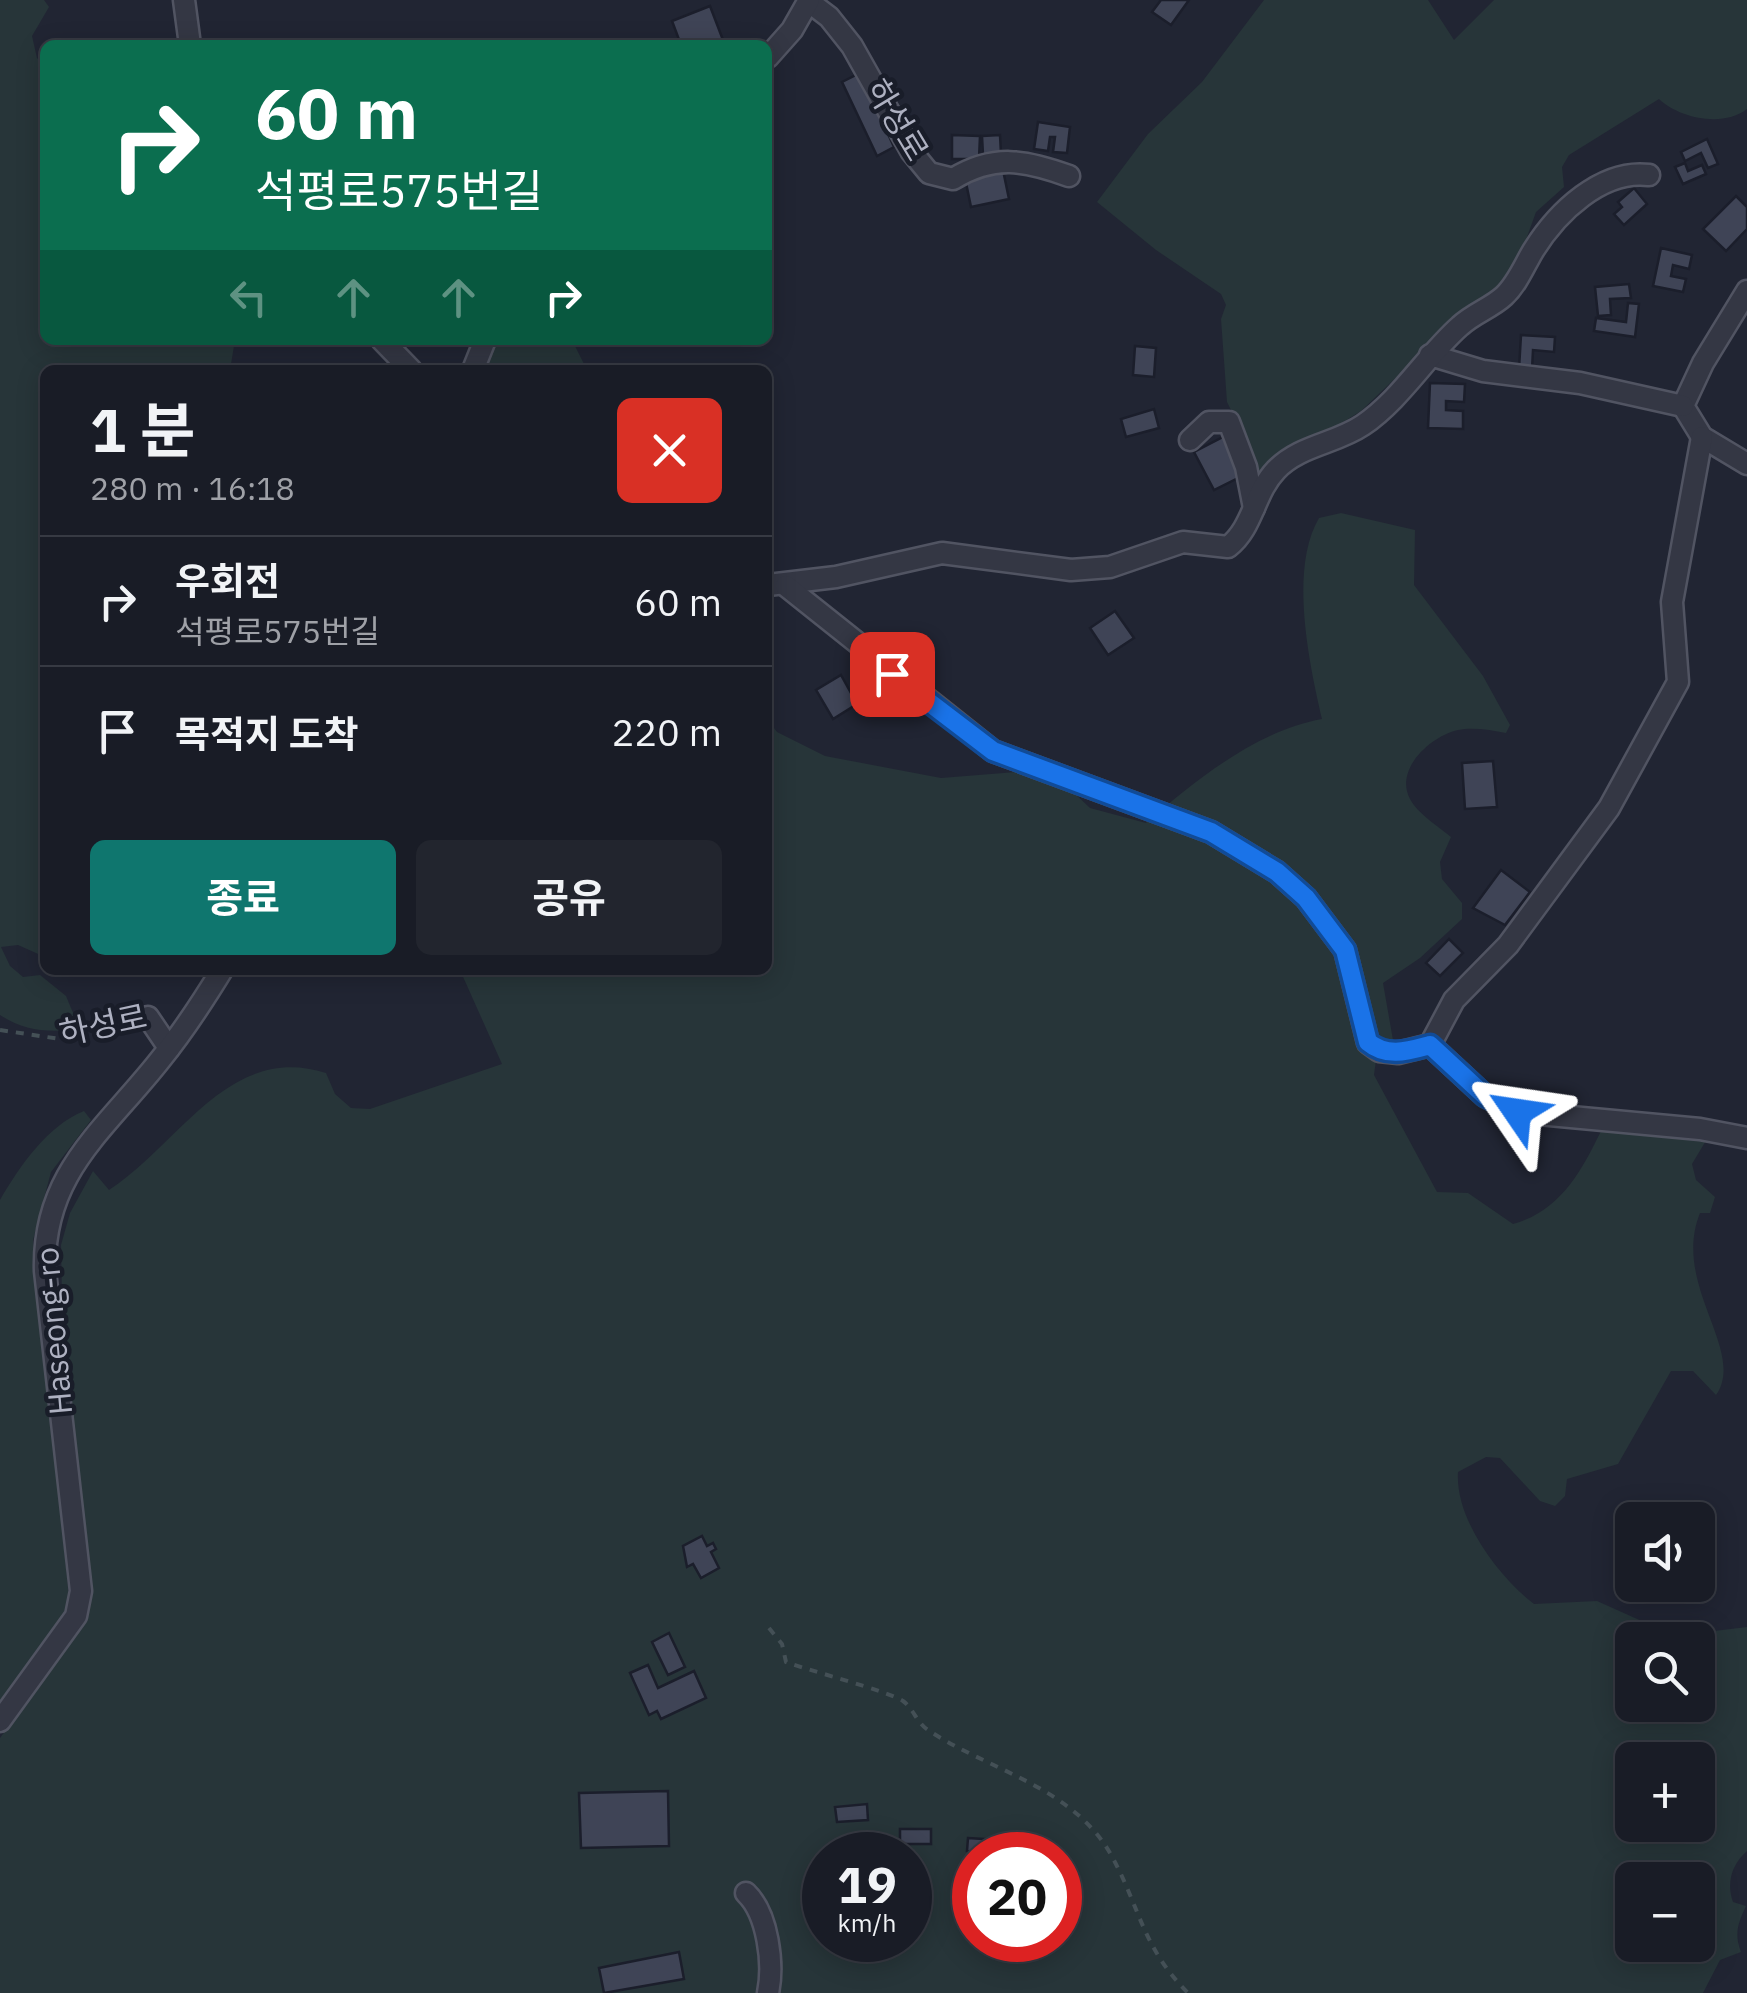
<!DOCTYPE html>
<html lang="ko">
<head>
<meta charset="utf-8">
<style>
  :root { --surface:#191c26; --page:#22252e; --text:#f1f3f6; --muted:#9fa1a7; --line:#373a43; --accent:#0f766e }
  body { margin:0; font-family:"IBM Plex Sans","Noto Sans KR",sans-serif; background:var(--page); color:var(--text); height:100vh; display:flex; flex-direction:column; font-size:38px; white-space:nowrap }
  * { box-sizing:border-box; margin:0 }
  p { font-size:32px; color:var(--muted) }
  .icon { flex:none; width:55px; height:55px; fill:none; stroke:currentColor; stroke-width:2; stroke-linecap:round; stroke-linejoin:round }
  .map { position:relative; flex:1; overflow:hidden }
  .sheet { position:absolute; left:40px; top:365px; width:732px; height:610px; display:flex; flex-direction:column; background:var(--surface); border-radius:15px; box-shadow:0 5px 25px #0003,0 0 0 2px var(--line) }
  .sheet>* { flex:none }
  .top-card { position:absolute; left:40px; top:40px; width:732px; height:305px; border-radius:15px; box-shadow:0 5px 25px #0003,0 0 0 2px var(--line); background:#0b6e4f; color:#fff; overflow:hidden }
  .tools { position:absolute; left:1615px; top:1502px; display:grid; gap:20px }
  .tools a { display:grid; place-items:center; width:100px; height:100px; border-radius:15px; background:var(--surface); box-shadow:0 5px 25px #0003,0 0 0 2px var(--line); font-size:50px }
  .speed { position:absolute; left:802px; top:1832px; display:flex; gap:20px; font-size:50px; font-weight:700; text-align:center }
  .speed>* { display:grid; place-content:center; width:130px; height:130px; border-radius:50%; background:var(--surface); box-shadow:0 5px 25px #0003,0 0 0 2px var(--line); line-height:1 }
  .speed small { font-size:25px; font-weight:400 }
  .speed .limit { border:15px solid #d22; background:#fff; color:#111 }
  .pin { position:absolute; display:grid; place-items:center; width:85px; height:85px; color:#fff; margin:-42px; border-radius:20px; box-shadow:0 5px 15px #0006 }
  .me { position:absolute; width:110px; margin:-55px; rotate:302deg; stroke-linejoin:round; filter:drop-shadow(0 0 8px #0008) }
  .turn { display:flex; align-items:center; gap:35px; height:210px; padding:0 50px; font-size:45px }
  .turn .icon { width:130px; height:130px; stroke-width:2.5 }
  .turn b { display:block; font-size:70px; line-height:85px }
  .lanes { display:flex; align-items:center; height:95px; padding:0 50px; background:#0003; justify-content:center; gap:50px; direction:ltr }
  .lanes .off { opacity:.35 }
  .round { display:grid; place-items:center; flex:none; width:105px; height:105px; border-radius:15px; background:var(--page) }
  .overview { display:flex; align-items:center; justify-content:space-between; height:170px; padding:0 50px }
  h1 { font-size:60px; font-weight:700; line-height:75px }
  .button { display:flex; gap:20px; margin-top:auto; padding:20px 50px }
  .button a { flex:1; height:115px; border-radius:15px; background:var(--accent); color:#fff; font-size:40px; font-weight:700; line-height:115px; text-align:center }
  .button a+a { background:var(--page); color:var(--text) }
  ul { padding:0; list-style:none }
  li { display:flex; align-items:center; gap:30px; height:130px; padding:0 50px; border-top:2px solid var(--line) }
  li div { flex:1 }
  li b { display:block; font-size:38px }
  li em { font-style:normal }
  .map>svg:first-child { display:block }
  .green { fill:#273539; fill-rule:evenodd }
  .building { fill:#3f4456; stroke:#1b1e2b; stroke-width:2.5 }
  .lines { fill:none; stroke-linecap:round; stroke-linejoin:round }
  .minor-casing { stroke:#515462; stroke-width:25 }
  .path { stroke:#445056; stroke-width:4; stroke-dasharray:8 8; stroke-linecap:butt }
  .minor { stroke:#343744; stroke-width:20 }
  .route-casing { stroke:#114b97; stroke-width:25 }
  .route { stroke:#1a73e8; stroke-width:18 }
  .labels { text-anchor:middle; stroke-width:9; stroke-linejoin:round; paint-order:stroke }
  .street-label { font-size:32px; fill:#aeb1c1; stroke:#191d29 }
</style>
</head>
<body>
<div class="map">
<svg width="1747" height="1993" viewBox="0 0 1747 1993">
  <rect width="100%" height="100%" fill="#212533"/>
  <g class="green">
    <path d="M0,0H44L49,7L32,36L37,58L45,66V340H235L230,370H45V957L18,945L1,947L10,966L23,977L40,975L66,996L76,1020L70,1030C43,1032 23,1030 0,1015Z"/>
    <path d="M1264,0H1428L1454,40L1494,0H1747V109C1723,128 1679,118 1659,99L1569,155L1562,167L1564,187L1536,212L1510,284L1453,323L1361,411L1259,474L1254,472L1249,446L1227,402L1221,319L1226,305L1221,294L1156,250L1097,202L1148,134L1202,82Z"/>
    <polygon points="496,340 572,340 587,370 484,370"/>
    <path d="M1341,513L1415,530L1414,585L1483,676L1510,725L1506,733C1491,730 1473,727 1458,730C1431,736 1394,769 1410,799C1417,813 1439,827 1451,837L1440,862L1442,879L1462,903V919L1420,958L1383,983L1393,1040L1376,1060L1374,1075L1437,1192L1468,1193L1513,1224C1560,1211 1581,1172 1601,1131L1689,1133L1707,1139L1692,1164L1696,1180L1715,1197L1710,1213H1700C1671,1285 1747,1351 1716,1395L1693,1371H1671L1618,1464L1567,1479L1565,1496L1555,1506L1540,1501L1500,1458L1486,1457L1458,1472C1455,1519 1498,1576 1534,1604L1597,1601L1655,1627L1706,1632L1747,1627V1851C1732,1864 1726,1883 1733,1902L1746,1906C1738,1923 1734,1934 1741,1952L1720,1960L1703,1993H0V1738L68,1645L86,1616L92,1591L63,1347L61,1245L70,1213L93,1171L109,1190C179,1145 229,1042 326,1073L335,1094L351,1108L370,1109L502,1064L460,970H768V720L777,732L825,756L941,778L1016,772L1070,789L1090,808L1146,823C1196,780 1256,731 1322,719C1309,663 1289,569 1319,518ZM1632,1640H1698V1705H1632ZM1632,1760H1698V1825H1632ZM825,1855H910V1940H825ZM975,1855H1060V1940H975ZM1632,1880H1698V1945H1632Z"/>
    <path d="M84,1111L91,1120L51,1172L33,1240L69,1597L64,1617L0,1704V1200C20,1166 47,1126 84,1111Z"/>
  </g>
  <g class="building">
    <polygon points="1161,0 1189,0 1171,25 1152,12"/>
    <polygon points="710,6 723,40 681,45 672,21"/>
    <polygon points="860,73 894,147 877,156 842,82"/>
    <polygon points="1038,122 1070,127 1067,153 1053,152 1055,137 1050,137 1048,151 1034,149"/>
    <polygon points="952,135 980,136 979,159 952,159"/>
    <polygon points="1000,135 1001,154 983,155 982,136"/>
    <polygon points="1707,139 1718,164 1708,168 1701,153 1685,161 1681,152"/>
    <polygon points="1685,163 1688,171 1702,165 1706,174 1683,184 1675,167"/>
    <polygon points="1003,170 1009,199 971,207 965,178"/>
    <polygon points="1634,188 1647,204 1624,225 1614,214 1622,207 1618,202"/>
    <polygon points="1736,196 1747,207 1747,229 1726,251 1703,229"/>
    <polygon points="1661,248 1692,255 1689,269 1673,265 1671,276 1686,279 1683,292 1653,286"/>
    <polygon points="1629,284 1631,298 1610,299 1611,315 1598,316 1595,287"/>
    <polygon points="1628,303 1639,304 1635,337 1594,331 1596,318 1626,322"/>
    <polygon points="1521,335 1555,337 1554,352 1533,350 1532,370 1519,369"/>
    <polygon points="1135,346 1156,348 1154,377 1133,375"/>
    <polygon points="1430,383 1465,384 1464,402 1446,401 1446,410 1463,411 1463,429 1428,428"/>
    <polygon points="1154,409 1159,428 1126,437 1121,419"/>
    <polygon points="1223,437 1240,477 1214,490 1194,452"/>
    <polygon points="1115,611 1134,638 1108,655 1090,628"/>
    <polygon points="841,675 857,704 833,719 816,690"/>
    <polygon points="1493,761 1497,807 1465,809 1462,763"/>
    <polygon points="1501,870 1530,892 1505,925 1473,908"/>
    <polygon points="1449,939 1463,953 1440,976 1426,963"/>
    <polygon points="702,1536 707,1546 713,1543 716,1549 711,1552 719,1568 701,1578 693,1564 687,1567 683,1546"/>
    <polygon points="669,1633 685,1667 668,1675 652,1642"/>
    <polygon points="648,1665 658,1688 694,1671 706,1698 661,1719 657,1711 649,1715 630,1673"/>
    <polygon points="668,1791 669,1846 581,1848 579,1793"/>
    <polygon points="867,1804 868,1820 837,1822 835,1807"/>
    <rect x="900" y="1829" width="31" height="15"/>
    <polygon points="968,1838 999,1840 998,1853 967,1851"/>
    <polygon points="679,1952 684,1979 604,1993 599,1968"/>
  </g>
  <g class="lines">
    <g class="minor-casing">
      <g id="minor">
        <polyline points="184,0 190,45"/>
        <path d="M808,1L829,17L852,46L911,151L929,173L953,179C994,154 1025,160 1069,176"/>
        <polyline points="768,57 792,30 809,0"/>
        <polyline points="1747,291 1703,363 1683,406 1702,437 1747,464"/>
        <polyline points="382,340 411,370"/>
        <polyline points="1430,355 1483,371 1580,383 1683,406"/>
        <polyline points="473,370 485,340"/>
        <polyline points="1190,440 1209,422 1229,422 1246,467 1254,508"/>
        <path d="M768,585L836,577L942,553L1071,570L1110,567L1183,542L1228,547C1253,528 1254,493 1276,470C1300,445 1335,444 1363,425C1401,399 1426,356 1460,326C1474,313 1491,308 1504,296C1517,284 1524,266 1533,251C1557,212 1602,169 1649,175"/>
        <polyline points="786,586 993,751 1211,832 1277,872 1306,898 1345,950 1368,1043 1379,1051 1398,1053 1430,1045 1485,1096 1517,1112 1700,1129 1747,1138"/>
        <polyline points="148,1017 169,1048"/>
        <polyline points="1430,1045 1454,1000 1508,945 1609,808 1678,682 1672,602 1702,437"/>
        <path d="M0,1721L76,1616L81,1591L45,1271C42,1173 105,1130 160,1060C183,1032 203,1001 222,970"/>
        <path d="M746,1893C768,1914 774,1964 768,1993"/>
      </g>
    </g>
    <g class="path">
      <polyline points="0,1030 60,1039 129,1023"/>
      <path d="M769,1628L782,1644L786,1662C810,1671 888,1691 903,1701C913,1708 917,1723 928,1730C988,1770 1071,1786 1110,1853C1140,1906 1141,1946 1188,1993"/>
    </g>
    <use href="#minor" class="minor"/>
  </g>
  <g class="lines">
    <g class="route-casing">
      <path id="route" d="M892,674L993,751L1211,832L1277,872L1306,898L1345,950L1368,1042C1387,1058 1408,1051 1430,1045L1485,1096L1517,1112"/>
    </g>
    <use href="#route" class="route"/>
  </g>
  <g class="labels">
    <g class="street-label">
      <text transform="translate(897 120) rotate(59)" y="11">하성로</text>
      <text transform="translate(103 1025) rotate(-12)" y="11">하성로</text>
      <text transform="translate(54 1331) rotate(-95)" y="11">Haseong-ro</text>
    </g>
  </g>
</svg>
<div class="tools">
<a><svg class="icon" aria-label="sound" viewBox="0 0 24 24"><path d="M4 9h4l5-4v14l-5-4H4zM17 9q2 3 0 6"/></svg></a>
<a><svg class="icon" aria-label="search" viewBox="0 0 24 24"><circle cx="10" cy="10" r="6"/><path d="M15 15l6 6"/></svg></a>
<a>+</a>
<a>−</a>
</div>
<div class="speed"><div>19<small>km/h</small></div><div class="limit">20</div></div>
<div class="pin" style="left:892px;top:674px;background:#d93025"><svg class="icon" aria-label="arrive" viewBox="0 0 24 24"><path d="M6 21V4h12l-3 4 3 4H6"/></svg></div>
<svg class="me" style="left:1517px;top:1112px" viewBox="-20 -20 40 40"><path d="M0-17L14 15 0 8-14 15z" fill="#1a73e8" stroke="#fff" stroke-width="4"/></svg>
<div class="top-card">
<div class="turn"><svg class="icon" aria-label="right" viewBox="0 0 24 24"><path d="M7 20v-9h11M14 6l5 5-5 5"/></svg><div><b>60 m</b>석평로575번길</div></div>
<div class="lanes"><svg class="icon off" aria-label="left" viewBox="0 0 24 24"><path d="M17 20v-9H6M10 6l-5 5 5 5"/></svg><svg class="icon off" aria-label="ahead" viewBox="0 0 24 24"><path d="M12 20V5M6 11l6-6 6 6"/></svg><svg class="icon off" aria-label="ahead" viewBox="0 0 24 24"><path d="M12 20V5M6 11l6-6 6 6"/></svg><svg class="icon" aria-label="right" viewBox="0 0 24 24"><path d="M7 20v-9h11M14 6l5 5-5 5"/></svg></div>
</div>
<section class="sheet">
<div class="overview"><div><h1>1 분</h1><p>280 m · 16:18</p></div><a class="round" style="background:#d93025;color:#fff"><svg class="icon" aria-label="close" viewBox="0 0 24 24"><path d="M6 6l12 12M18 6L6 18"/></svg></a></div>
<ul>
<li><svg class="icon" aria-label="right" viewBox="0 0 24 24"><path d="M7 20v-9h11M14 6l5 5-5 5"/></svg><div><b>우회전</b><p>석평로575번길</p></div><em>60 m</em></li>
<li><svg class="icon" aria-label="arrive" viewBox="0 0 24 24"><path d="M6 21V4h12l-3 4 3 4H6"/></svg><div><b>목적지 도착</b></div><em>220 m</em></li>
</ul>
<div class="button"><a>종료</a><a>공유</a></div>
</section>
</div>
</body>
</html>
